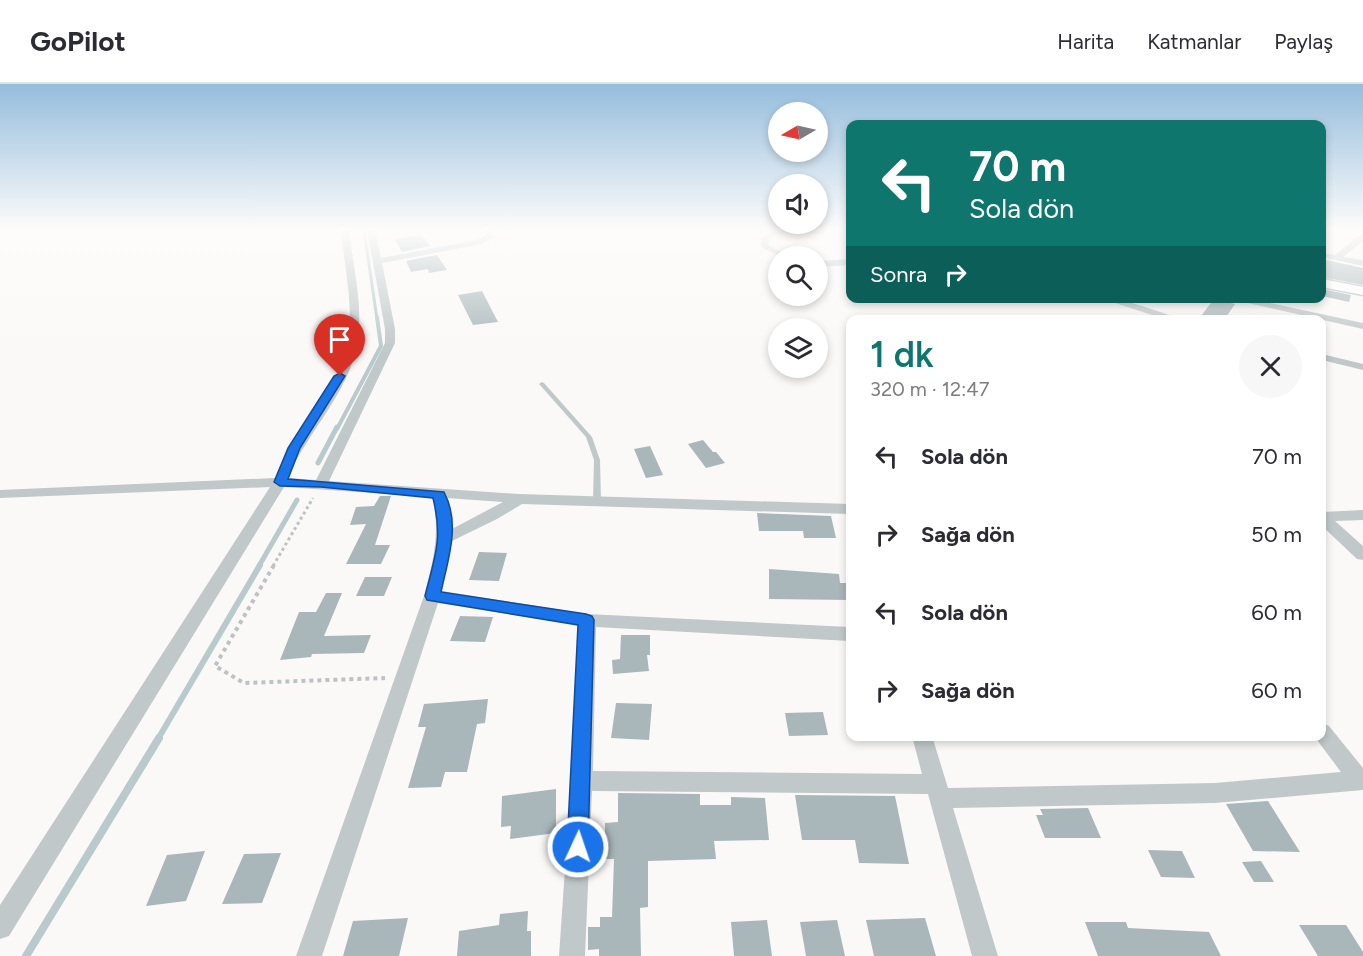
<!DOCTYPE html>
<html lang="tr">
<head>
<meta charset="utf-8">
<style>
  :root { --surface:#fff; --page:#f7f7f7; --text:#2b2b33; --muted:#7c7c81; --line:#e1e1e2; --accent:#0f766e }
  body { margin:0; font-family:Figtree,sans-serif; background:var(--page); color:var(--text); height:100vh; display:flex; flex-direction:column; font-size:22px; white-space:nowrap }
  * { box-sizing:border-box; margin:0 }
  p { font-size:20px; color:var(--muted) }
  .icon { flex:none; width:33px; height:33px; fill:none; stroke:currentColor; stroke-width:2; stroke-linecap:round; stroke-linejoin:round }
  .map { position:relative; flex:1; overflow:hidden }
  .panel { position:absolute; left:846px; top:231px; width:480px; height:426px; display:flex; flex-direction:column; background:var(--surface); border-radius:12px; box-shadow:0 3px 9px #0003 }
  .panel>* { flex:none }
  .guide { position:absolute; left:846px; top:36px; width:480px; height:183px; border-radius:12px; box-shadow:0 3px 9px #0003; background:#0f766e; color:#fff; overflow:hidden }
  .needle { width:39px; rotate:261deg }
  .tools { position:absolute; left:768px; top:18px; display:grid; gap:12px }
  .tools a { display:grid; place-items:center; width:60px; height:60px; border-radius:50%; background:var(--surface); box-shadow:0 3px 9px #0003; font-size:30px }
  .pin { position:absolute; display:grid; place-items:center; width:51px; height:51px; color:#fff; margin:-62px -26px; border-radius:50% 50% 50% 0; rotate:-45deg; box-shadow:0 0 6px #0007 }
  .pin .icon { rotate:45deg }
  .me { position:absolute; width:66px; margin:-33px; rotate:3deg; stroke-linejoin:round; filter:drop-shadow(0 0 4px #0008) }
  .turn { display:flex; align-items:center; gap:21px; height:126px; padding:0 24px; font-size:27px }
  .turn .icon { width:78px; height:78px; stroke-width:2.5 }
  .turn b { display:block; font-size:42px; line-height:51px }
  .then { display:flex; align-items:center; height:57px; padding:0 24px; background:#0003; gap:12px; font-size:22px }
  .round { display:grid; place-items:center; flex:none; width:63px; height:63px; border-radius:32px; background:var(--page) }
  .summary { display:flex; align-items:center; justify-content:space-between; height:102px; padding:0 24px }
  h1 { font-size:36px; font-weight:600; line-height:45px; color:var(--accent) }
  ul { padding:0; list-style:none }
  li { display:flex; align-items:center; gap:18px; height:78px; padding:0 24px }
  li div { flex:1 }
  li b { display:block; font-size:22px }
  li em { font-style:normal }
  header { display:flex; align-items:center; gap:36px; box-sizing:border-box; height:84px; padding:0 30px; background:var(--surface); border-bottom:2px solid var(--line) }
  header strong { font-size:28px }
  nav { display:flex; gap:33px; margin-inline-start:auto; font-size:21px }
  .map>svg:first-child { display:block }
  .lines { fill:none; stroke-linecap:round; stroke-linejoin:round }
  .stream-far4 { stroke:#b9cacc; stroke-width:3 }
  .stream-far3 { stroke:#b9cacc; stroke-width:4 }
  .stream-far2 { stroke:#b9cacc; stroke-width:5 }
  .stream-far1 { stroke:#b9cacc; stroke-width:6 }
  .stream { stroke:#b9cacc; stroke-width:8 }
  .building { fill:#a9b6ba }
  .secondary-casing { stroke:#b5bec1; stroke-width:3 }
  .path-far1 { stroke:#bdc2c4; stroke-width:3; stroke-dasharray:3 3; stroke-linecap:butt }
  .path { stroke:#bdc2c4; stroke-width:4; stroke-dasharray:4 4; stroke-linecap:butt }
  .lane { fill:#c0c8ca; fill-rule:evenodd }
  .street { fill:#c0c8ca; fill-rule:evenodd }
  .secondary { fill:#fff; fill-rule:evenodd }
  .route { fill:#1a73e8; stroke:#114b97; stroke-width:1.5 }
</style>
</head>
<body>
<header>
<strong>GoPilot</strong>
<nav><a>Harita</a><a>Katmanlar</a><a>Paylaş</a></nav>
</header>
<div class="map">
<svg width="1363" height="872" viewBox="0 0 1363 872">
  <rect width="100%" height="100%" fill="#faf9f7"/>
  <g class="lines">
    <polyline class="stream-far4" points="364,146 377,235"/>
    <polyline class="stream-far3" points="337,345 381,262 377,233"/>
    <g class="stream-far2">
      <polyline points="318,379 337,343"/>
      <polyline points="259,482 297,416"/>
    </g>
    <polyline class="stream-far1" points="158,655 260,481"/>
    <polyline class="stream" points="26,872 159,654"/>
  </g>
  <g class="building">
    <polygon points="419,148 430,162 402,168 395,155 419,151"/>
    <polygon points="437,171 447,186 429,189 428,185 411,188 406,177"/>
    <polygon points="1322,175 1363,184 1363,201 1322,193"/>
    <polygon points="1322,205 1351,211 1349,218 1322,212"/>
    <polygon points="482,207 498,238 473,241 458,211"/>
    <polygon points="1214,215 1235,220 1224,236 1198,236"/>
    <polygon points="703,356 713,368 716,368 725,379 706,384 688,360"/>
    <polygon points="650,362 663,391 646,394 634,365"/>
    <polygon points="380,412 391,412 375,461 390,461 381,480 346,480 366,440 350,441 356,423 374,422"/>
    <polygon points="757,429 831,432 836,454 804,454 803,447 759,447"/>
    <polygon points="479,468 507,469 499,497 469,496"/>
    <polygon points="769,485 839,490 840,499 848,499 850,516 769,515"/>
    <polygon points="365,493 392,493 384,512 356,512"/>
    <polygon points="326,509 342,509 324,552 371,551 364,569 312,570 311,573 280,576 299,528 316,528"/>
    <polygon points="460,532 493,533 485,558 450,557"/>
    <polygon points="621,551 650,551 650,571 647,571 649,587 613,590 612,576 620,575"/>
    <polygon points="488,615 485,639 477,640 467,688 445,688 441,703 408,704 426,643 418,643 424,620"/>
    <polygon points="616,619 652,620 649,656 611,654"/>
    <polygon points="823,628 828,651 789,652 785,629"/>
    <polygon points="556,705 556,749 510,755 511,742 501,743 502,712"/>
    <polygon points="618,709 700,710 700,721 731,721 731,713 765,714 769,756 714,757 716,775 648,777 648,823 640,824 641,872 599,872 599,865 588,866 588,843 600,843 600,833 612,833 614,775 605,775 605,739 618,738"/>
    <polygon points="795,711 895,712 909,780 859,779 855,756 802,756"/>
    <polygon points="1268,717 1300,768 1253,767 1226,720"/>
    <polygon points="1088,724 1101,754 1045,754 1036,731 1043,731 1040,725"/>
    <polygon points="1148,766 1182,767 1195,794 1161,793"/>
    <polygon points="205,767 186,817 146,822 167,771"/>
    <polygon points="281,769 262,819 222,820 244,770"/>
    <polygon points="1261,777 1274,798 1254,798 1242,778"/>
    <polygon points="528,827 527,847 531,847 531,872 457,872 459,847 499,841 500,830"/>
    <polygon points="408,834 399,872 343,872 353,837"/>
    <polygon points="925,834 936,872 874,872 866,836"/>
    <polygon points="767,836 772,872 734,872 731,838"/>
    <polygon points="837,836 845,872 806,872 800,838"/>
    <polygon points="1085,838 1126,838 1128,844 1209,848 1221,872 1098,872"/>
    <polygon points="1299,841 1346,841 1363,868 1363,872 1318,872"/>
  </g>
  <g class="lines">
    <g class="secondary-casing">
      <polygon id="secondary" points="1322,195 1363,203 1363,211 1322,203"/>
    </g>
    <polyline class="path-far1" points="273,482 313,414"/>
    <polyline class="path" points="274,481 215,582 244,599 385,594"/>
    <polygon class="lane" points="542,298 544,299 592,353 600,376 601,417 600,419 594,419 593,417 594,376 586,353 540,301 539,300"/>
    <g class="street">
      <path d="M341,146H349C353,183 364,224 357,261C348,310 307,348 288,394L316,396L385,259V245L367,146H375L381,174L477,156L486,151L484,146H492L493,154L482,160L382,179L395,245V259L329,397L519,410L850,420V430L522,420L497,435L452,457L442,507L587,530L850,543V557L596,543L593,687L922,690L912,652H932L948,704L1215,699L1341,688L1314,652H1322V639L1329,642L1363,684V706L1215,719L953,724L998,872H972L928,710L592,707L585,872H559L571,697L578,541L438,519L322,872H296L424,512C433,478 441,448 432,413L284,403L9,852L0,855V821L270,403L0,414V406L275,394C294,348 336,310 347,261C355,225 344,183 341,146ZM447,414L503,418L452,445Z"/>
      <polygon points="773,146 787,146 774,152 769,157 769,162 790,172 780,172 761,163 762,154"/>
      <polygon points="1360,151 1363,151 1363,157 1343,173 1363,176 1363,182 1322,173 1322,169 1335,171"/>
      <polygon points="850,175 850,181 818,183 818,177"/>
      <polygon points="1100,214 1117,214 1185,236 1167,236"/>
      <polygon points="1226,214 1247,214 1363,239 1363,245"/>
      <polygon points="1322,270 1363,280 1363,286 1322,276"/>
      <polygon points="1363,426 1363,436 1335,437 1363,462 1363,476 1357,475 1322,442 1322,428"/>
    </g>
    <use href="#secondary" class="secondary"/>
  </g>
  <linearGradient id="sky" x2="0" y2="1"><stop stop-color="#95bddd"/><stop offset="0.54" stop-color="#fdfcfb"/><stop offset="1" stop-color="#fdfcfb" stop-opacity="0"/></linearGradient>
  <rect width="1363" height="269" fill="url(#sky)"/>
  <path class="route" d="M340,289L345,292L300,364L288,395L444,408C461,440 448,475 441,508L586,530L592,532L594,536L588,763L585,770L578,773L570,770L567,763L578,541L427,516L425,512C435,472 443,455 433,414L321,403L280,402L274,398L288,364L334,292Z"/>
</svg>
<div class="tools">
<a><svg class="needle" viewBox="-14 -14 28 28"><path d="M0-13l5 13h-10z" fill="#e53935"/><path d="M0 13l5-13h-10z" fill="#7c7c81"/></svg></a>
<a><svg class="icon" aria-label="sound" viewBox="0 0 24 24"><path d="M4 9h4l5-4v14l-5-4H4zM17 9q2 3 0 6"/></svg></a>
<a><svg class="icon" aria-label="search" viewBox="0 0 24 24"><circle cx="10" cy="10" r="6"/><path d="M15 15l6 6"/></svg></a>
<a><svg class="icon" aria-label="layers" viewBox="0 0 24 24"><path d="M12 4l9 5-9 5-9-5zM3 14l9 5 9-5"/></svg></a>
</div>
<div class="pin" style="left:340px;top:292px;background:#d93025"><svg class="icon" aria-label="arrive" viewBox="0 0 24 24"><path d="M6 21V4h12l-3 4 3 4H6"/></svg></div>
<svg class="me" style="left:578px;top:763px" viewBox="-20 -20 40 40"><circle r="17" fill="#1a73e8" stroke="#fff" stroke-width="3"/><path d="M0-11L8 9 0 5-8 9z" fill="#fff"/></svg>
<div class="guide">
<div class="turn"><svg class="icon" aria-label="left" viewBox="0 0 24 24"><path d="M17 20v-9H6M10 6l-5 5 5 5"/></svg><div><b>70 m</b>Sola dön</div></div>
<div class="then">Sonra<svg class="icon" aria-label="right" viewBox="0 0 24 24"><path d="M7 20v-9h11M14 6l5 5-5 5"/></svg></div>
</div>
<section class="panel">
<div class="summary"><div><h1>1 dk</h1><p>320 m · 12:47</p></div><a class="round"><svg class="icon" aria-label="close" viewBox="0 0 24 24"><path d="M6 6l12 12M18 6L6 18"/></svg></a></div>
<ul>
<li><svg class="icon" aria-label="left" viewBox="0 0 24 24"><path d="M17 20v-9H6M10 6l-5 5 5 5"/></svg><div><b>Sola dön</b></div><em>70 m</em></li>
<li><svg class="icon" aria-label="right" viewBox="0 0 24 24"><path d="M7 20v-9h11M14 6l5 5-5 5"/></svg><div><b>Sağa dön</b></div><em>50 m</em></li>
<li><svg class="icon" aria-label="left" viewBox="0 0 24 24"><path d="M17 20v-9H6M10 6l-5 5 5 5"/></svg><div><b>Sola dön</b></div><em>60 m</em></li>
<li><svg class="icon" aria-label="right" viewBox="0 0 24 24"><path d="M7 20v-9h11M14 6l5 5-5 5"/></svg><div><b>Sağa dön</b></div><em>60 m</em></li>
</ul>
</section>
</div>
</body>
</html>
